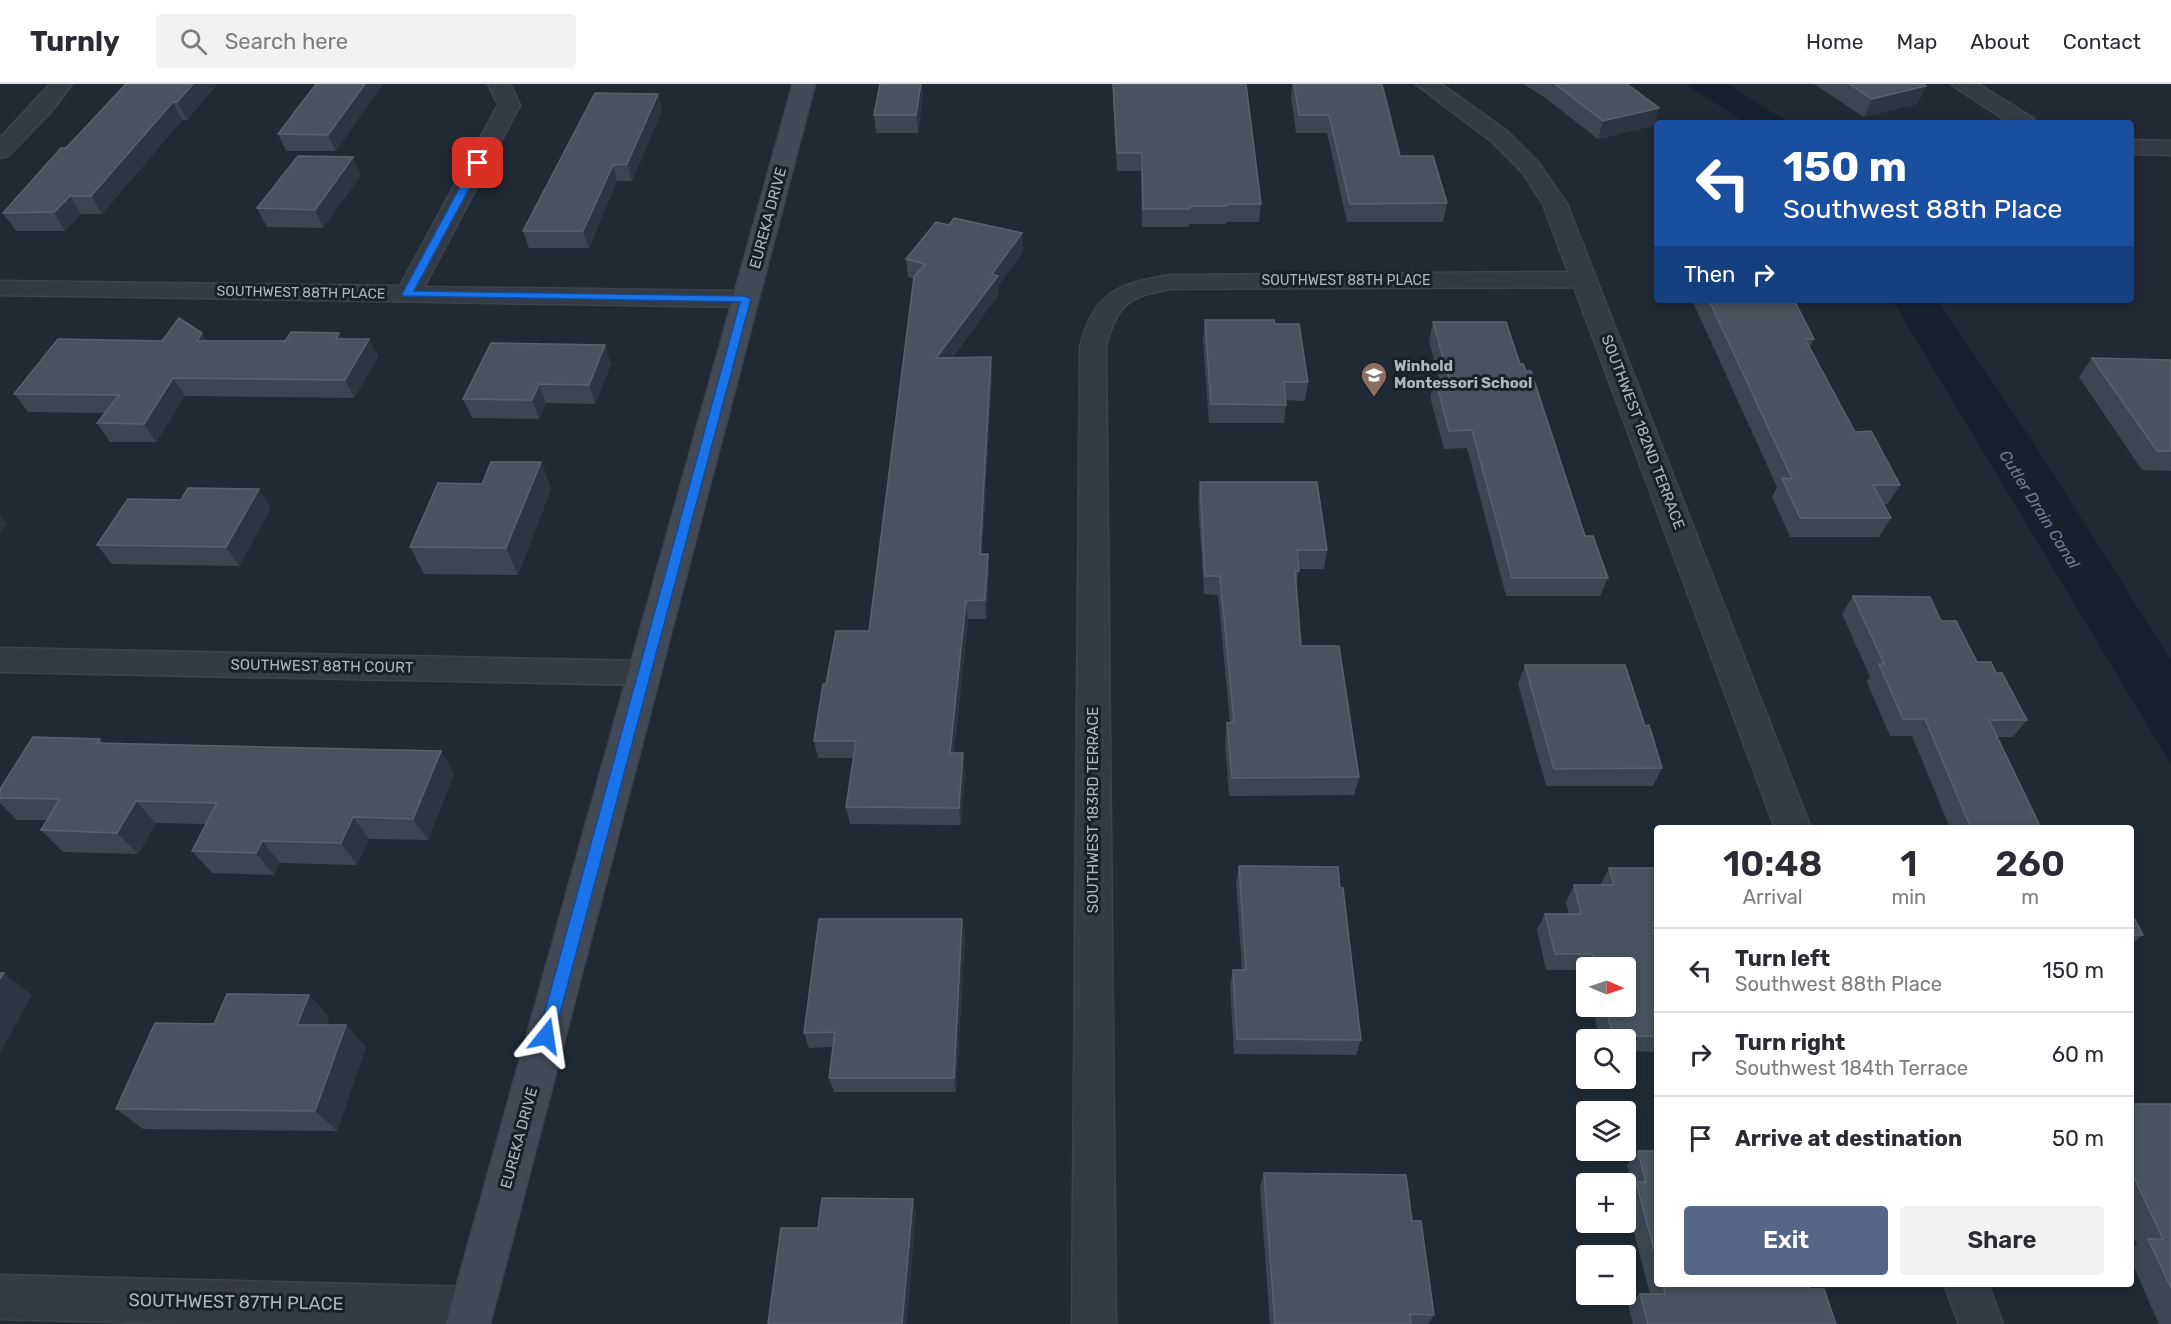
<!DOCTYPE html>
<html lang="en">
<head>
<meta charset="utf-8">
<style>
  :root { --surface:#fff; --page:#f2f2f3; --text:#2b2b33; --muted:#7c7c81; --line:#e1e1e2; --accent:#556686 }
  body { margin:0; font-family:Rubik,sans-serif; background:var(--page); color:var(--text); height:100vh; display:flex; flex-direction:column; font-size:22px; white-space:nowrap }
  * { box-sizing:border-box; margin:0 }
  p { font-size:20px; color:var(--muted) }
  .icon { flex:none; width:33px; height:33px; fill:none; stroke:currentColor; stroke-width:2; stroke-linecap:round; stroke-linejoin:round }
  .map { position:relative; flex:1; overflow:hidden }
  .drawer { position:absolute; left:1654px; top:741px; width:480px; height:462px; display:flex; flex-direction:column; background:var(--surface); border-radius:6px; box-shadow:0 3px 9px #0003 }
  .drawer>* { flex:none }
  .guide { position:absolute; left:1654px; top:36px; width:480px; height:183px; border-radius:6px; box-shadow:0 3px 9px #0003; background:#1a4fa0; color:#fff; overflow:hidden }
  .needle { width:39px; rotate:92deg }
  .tools { position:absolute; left:1576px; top:873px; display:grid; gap:12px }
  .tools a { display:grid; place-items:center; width:60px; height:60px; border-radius:6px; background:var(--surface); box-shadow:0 3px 9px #0003; font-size:30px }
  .pin { position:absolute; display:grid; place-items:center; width:51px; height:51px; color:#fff; margin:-26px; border-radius:12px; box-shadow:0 3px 9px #0006 }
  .me { position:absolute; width:66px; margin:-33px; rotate:15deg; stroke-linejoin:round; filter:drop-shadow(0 0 4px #0008) }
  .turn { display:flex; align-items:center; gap:21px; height:126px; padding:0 30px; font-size:27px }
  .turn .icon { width:78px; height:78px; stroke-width:2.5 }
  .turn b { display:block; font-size:42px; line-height:51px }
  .then { display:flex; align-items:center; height:57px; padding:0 30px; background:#0003; gap:12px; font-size:22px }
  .eta { display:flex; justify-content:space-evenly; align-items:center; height:102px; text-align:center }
  .eta b { font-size:36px; font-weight:600; line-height:42px }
  .action { display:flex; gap:12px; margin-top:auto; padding:12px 30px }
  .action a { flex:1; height:69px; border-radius:6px; background:var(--accent); color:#fff; font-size:24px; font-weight:600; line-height:69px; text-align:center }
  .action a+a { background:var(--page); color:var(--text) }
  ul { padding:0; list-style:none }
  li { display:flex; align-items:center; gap:18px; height:84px; padding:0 30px; border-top:2px solid var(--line) }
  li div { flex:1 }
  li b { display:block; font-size:22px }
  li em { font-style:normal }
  header { display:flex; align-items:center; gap:36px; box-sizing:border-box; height:84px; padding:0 30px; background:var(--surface); border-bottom:2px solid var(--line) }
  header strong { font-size:28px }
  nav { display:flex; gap:33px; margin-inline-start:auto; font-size:21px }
  .search { width:420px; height:54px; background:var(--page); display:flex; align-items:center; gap:15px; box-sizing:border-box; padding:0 21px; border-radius:6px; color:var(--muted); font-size:22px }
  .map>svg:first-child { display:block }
  .water { fill:#162130 }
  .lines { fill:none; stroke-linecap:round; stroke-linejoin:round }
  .street-casing { stroke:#3e444e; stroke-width:3 }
  .secondary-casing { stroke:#3e444e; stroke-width:3 }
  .street { fill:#353b45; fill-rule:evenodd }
  .secondary { fill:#434a57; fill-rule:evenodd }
  .wall { fill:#3d4552 }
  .shaded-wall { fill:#2c3541 }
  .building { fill:#49525e; stroke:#59616e; stroke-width:1.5 }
  .route { fill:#1a73e8; stroke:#114b97; stroke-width:1.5 }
  .labels { text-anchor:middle; stroke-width:6; stroke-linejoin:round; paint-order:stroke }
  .far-street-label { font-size:14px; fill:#afb6c1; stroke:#1a2029 }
  .street-label { font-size:15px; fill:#afb6c1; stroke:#1a2029 }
  .poi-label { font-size:15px; font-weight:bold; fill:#afb6c1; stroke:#1a2029; text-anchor:start }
  .water-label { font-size:16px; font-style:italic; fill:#6b809d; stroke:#1a2029 }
  .near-street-label { font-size:18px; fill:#afb6c1; stroke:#1a2029 }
</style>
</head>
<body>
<header>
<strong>Turnly</strong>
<div class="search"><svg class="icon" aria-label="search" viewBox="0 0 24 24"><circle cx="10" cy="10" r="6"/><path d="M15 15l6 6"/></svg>Search here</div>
<nav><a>Home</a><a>Map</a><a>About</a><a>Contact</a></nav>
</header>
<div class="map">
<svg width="2171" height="1240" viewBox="0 0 2171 1240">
  <rect width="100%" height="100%" fill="#212934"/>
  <g class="water">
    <polygon points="1685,0 1728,0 1789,39 1746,39"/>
    <polygon points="1892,216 1937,216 2033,358 2171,576 2171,680"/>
  </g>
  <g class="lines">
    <g class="street-casing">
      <g id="street">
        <polygon points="50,0 72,0 51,28 8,72 0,74 0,54"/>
        <polygon points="488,0 510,0 520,21 424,203 746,207 755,210 759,215 755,220 746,223 0,211 0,197 400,202 498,21"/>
        <path d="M1416,0H1441L1507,47L1538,78L1567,120L1811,744H1775L1574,203L1171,205C1129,212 1116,221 1106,263L1116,1240H1072L1080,263C1093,208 1119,199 1171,191L1568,188L1543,120L1522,88L1491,57Z"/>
        <polygon points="1952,0 1978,0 2033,34 2036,39 2010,39 1956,4"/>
        <polygon points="2132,56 2171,57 2171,71 2132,70"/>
        <polygon points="0,564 645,577 656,580 661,589 656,598 645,601 0,588"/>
        <polygon points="0,1191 472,1203 488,1209 494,1225 488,1240 186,1240 0,1235"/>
        <polygon points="1944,1200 1988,1200 2003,1240 1959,1240"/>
      </g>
    </g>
    <g class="secondary-casing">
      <polygon id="secondary" points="793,0 815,0 490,1240 446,1240"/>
    </g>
    <use href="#street" class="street"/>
    <use href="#secondary" class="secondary"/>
  </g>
  <g class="wall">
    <polygon points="126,0 217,0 187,36 182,36 102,130 81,130 65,147 16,147 3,129"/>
    <polygon points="316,0 336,67 286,67 278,50"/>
    <polygon points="1113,0 1261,120 1259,138 1226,138 1226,140 1189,140 1189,143 1142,143 1141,87 1117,87 1113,16"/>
    <polygon points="1292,0 1382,0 1400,72 1447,119 1443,138 1347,138 1327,49 1296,49 1291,13"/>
    <polygon points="1523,0 1627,0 1653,42 1598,55 1544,13"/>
    <polygon points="1814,0 1923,0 1926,2 1917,20 1864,33"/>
    <polygon points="658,10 662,26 632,97 617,97 589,164 529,164 523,147"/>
    <polygon points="923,11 918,49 876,49 874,31"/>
    <polygon points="361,91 323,144 267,143 257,124"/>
    <polygon points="949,141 1022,149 1023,168 998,202 999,210 952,274 991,273 992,292 982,470 989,489 986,535 968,535 954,669 965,687 961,741 850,740 846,723 853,674 818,674 814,657 826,600 869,547 914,195 908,193 906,175"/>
    <polygon points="1692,216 1794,216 1814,255 1810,264 1855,348 1900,401 1888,420 1883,420 1891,434 1879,453 1790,453 1772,413 1777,403"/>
    <polygon points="1205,236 1275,240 1308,298 1305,317 1286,316 1286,321 1284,339 1209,339 1203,255"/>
    <polygon points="1433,238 1520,280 1585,452 1608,494 1600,512 1506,512 1467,364 1444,365 1430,313 1435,294 1439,294 1429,257"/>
    <polygon points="202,249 207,257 285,257 339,249 342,255 369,255 378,273 354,314 185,312 156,358 110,358 97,339 105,329 28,328 14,310 162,257"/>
    <polygon points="2092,274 2171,276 2171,387 2142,386 2079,293"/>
    <polygon points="611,280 595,320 546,319 539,335 472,334 463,315"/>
    <polygon points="541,378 551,405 518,491 424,490 410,463 482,400"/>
    <polygon points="1200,398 1327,466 1324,485 1299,485 1296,505 1301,562 1359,693 1354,711 1229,712 1225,657 1227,639 1230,639 1218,511 1204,510 1198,417"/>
    <polygon points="271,424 239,482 112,480 97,461"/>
    <polygon points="1853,512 1941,537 1977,578 1996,589 2027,636 2013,653 1998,653 2041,744 1950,744 1912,652 1890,652 1867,598 1870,593 1842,530"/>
    <polygon points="1525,581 1645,642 1662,684 1653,702 1546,702 1518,600"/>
    <polygon points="100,655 103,659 454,689 428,756 369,755 357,781 280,779 274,791 212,789 192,767 206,740 156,739 138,770 63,768 41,746 47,736 17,736 0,719 0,705"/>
    <polygon points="1239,782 1361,956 1356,971 1234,970 1230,902 1233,886 1242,886 1236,798"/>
    <polygon points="1609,784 1658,784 1658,968 1626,967 1626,956 1600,956 1592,922 1626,922 1626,884 1587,884 1587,903 1583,886 1546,886 1537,846 1545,830 1569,830 1566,818 1574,801 1600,801"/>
    <polygon points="2132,830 2143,851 2132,860"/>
    <polygon points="965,851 956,1008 834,1008 829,994 833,963 809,964 804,949"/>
    <polygon points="309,911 329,933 326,941 366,963 337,1047 143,1045 116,1025 214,940"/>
    <polygon points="2132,1020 2171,1020 2171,1240 2159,1240 2132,1179 2132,1164 2137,1161 2132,1148"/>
    <polygon points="1638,1067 1658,1067 1658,1200 1809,1200 1810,1205 1836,1240 1633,1240 1628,1221 1640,1210 1650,1210 1626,1117 1626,1109 1632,1101 1627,1081"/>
    <polygon points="1264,1089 1412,1137 1434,1231 1428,1240 1270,1240 1260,1103"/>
  </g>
  <g class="shaded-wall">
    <polygon points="193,0 217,0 187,36 177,18"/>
    <polygon points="365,0 383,0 336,67 328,51"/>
    <polygon points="921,0 922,0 923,11 918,49 916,31"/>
    <polygon points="1926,2 1917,20 1864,33 1872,15"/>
    <polygon points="658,10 662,26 632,97 627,80"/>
    <polygon points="173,18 182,36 102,130 91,112"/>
    <polygon points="1659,24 1653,42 1598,55 1603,37"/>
    <polygon points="353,73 361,91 323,144 315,126"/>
    <polygon points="613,81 617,97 589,164 583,147"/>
    <polygon points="70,112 81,130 65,147 54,128"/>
    <polygon points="1022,149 1023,168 998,202 999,210 938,292 936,274 992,190"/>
    <polygon points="202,249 213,267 197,257"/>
    <polygon points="339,249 348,267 336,255"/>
    <polygon points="369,255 378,273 354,314 345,296"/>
    <polygon points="605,261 611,280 595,320 589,301"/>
    <polygon points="991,273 992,292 981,489 980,470"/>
    <polygon points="173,294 185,312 156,358 144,340"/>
    <polygon points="539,300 546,319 539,335 532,316"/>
    <polygon points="541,378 551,405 518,491 506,464"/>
    <polygon points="259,405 271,424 239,482 226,463"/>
    <polygon points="0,431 7,440 0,449"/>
    <polygon points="988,470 989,489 986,535 985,516"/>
    <polygon points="966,517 968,535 952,686 950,669"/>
    <polygon points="441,667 454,689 428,756 413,735"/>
    <polygon points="963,669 965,687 961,741 959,724"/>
    <polygon points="136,717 156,739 138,770 117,749"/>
    <polygon points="353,733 369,755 357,781 341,759"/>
    <polygon points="262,757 280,779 274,791 256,769"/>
    <polygon points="962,835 965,851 956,1008 954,994"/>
    <polygon points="4,889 32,911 0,969 0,895"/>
    <polygon points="309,911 329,933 318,962 297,941"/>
    <polygon points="346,941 366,963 337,1047 315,1027"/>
    <polygon points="913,1115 916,1128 907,1240 902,1240"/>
  </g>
  <g class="building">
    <polygon points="126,0 193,0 177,18 173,18 91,112 70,112 54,128 3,129 61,64 66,64"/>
    <polygon points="316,0 365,0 328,51 278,50"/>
    <polygon points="880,0 921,0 916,31 874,31"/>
    <polygon points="1113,0 1246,0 1261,120 1227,120 1227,122 1190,122 1190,125 1143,125 1142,69 1117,69"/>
    <polygon points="1294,0 1382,0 1400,72 1433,72 1447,119 1350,120 1329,31 1299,31"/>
    <polygon points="1555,0 1627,0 1659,24 1603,37"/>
    <polygon points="1849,0 1923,0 1926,2 1872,15"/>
    <polygon points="595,9 658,10 627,80 613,81 583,147 523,147"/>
    <polygon points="298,72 353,73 315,126 257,124"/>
    <polygon points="954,134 1022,149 992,190 998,192 936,274 991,273 980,470 988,470 985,516 966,517 950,669 963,669 959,724 846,723 856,657 814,657 823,600 826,600 836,547 869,547 914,193 925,180 906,175 936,138 949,141"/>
    <polygon points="1709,216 1794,216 1814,255 1805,255 1855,348 1871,347 1900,401 1873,401 1891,434 1800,434 1782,394 1792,395"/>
    <polygon points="179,234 202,249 197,257 285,257 291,248 339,249 336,255 369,255 345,296 173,294 144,340 97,339 119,311 14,310 58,255 162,257"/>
    <polygon points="1205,236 1274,236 1275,240 1299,240 1308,298 1284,298 1286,321 1211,320"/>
    <polygon points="1433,238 1506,238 1520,280 1523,280 1526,287 1531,287 1585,452 1593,452 1608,494 1512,494 1472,346 1449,347 1435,294 1449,294"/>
    <polygon points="491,259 605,261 589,301 539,300 532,316 463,315"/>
    <polygon points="2092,274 2171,276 2171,367 2157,367"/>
    <polygon points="491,378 541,378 506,464 410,463 438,399 482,400"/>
    <polygon points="1200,398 1317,398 1327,466 1297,466 1299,487 1295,487 1301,562 1339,562 1359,693 1232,694 1227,639 1234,638 1220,492 1205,492"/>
    <polygon points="188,404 259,405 226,463 97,461 128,415 181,416"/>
    <polygon points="1853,512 1930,513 1941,537 1956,537 1977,578 1991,578 1996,589 2002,589 2027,636 1989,636 2041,744 1971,744 1925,635 1903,635 1879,580 1884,580"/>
    <polygon points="1525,581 1625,581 1645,642 1649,641 1662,684 1554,685"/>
    <polygon points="33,653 100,655 97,659 441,667 413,735 353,733 341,759 262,757 256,769 192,767 217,719 136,717 117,749 41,746 60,715 0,714 0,705"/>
    <polygon points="1239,782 1338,783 1340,804 1343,804 1361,956 1237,955 1233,886 1246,886"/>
    <polygon points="1609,784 1658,784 1658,952 1613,952 1605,922 1626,922 1626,884 1595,884 1592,870 1555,870 1545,830 1581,830 1574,801 1614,801"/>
    <polygon points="2132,830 2143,851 2132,851"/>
    <polygon points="819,835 962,835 954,994 829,994 835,948 804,949"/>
    <polygon points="0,889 4,889 0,895"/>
    <polygon points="227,910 309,911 297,941 346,941 315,1027 116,1025 155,939 214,940"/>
    <polygon points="2132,1020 2171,1020 2171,1204 2148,1155 2163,1155 2132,1089"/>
    <polygon points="1638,1067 1658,1067 1658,1180 1636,1098 1646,1098"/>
    <polygon points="1264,1089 1406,1091 1412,1137 1421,1137 1434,1231 1410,1230 1411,1240 1275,1240"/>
    <polygon points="822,1114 913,1115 902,1240 768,1240 781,1144 818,1144"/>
    <polygon points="1663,1200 1809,1200 1810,1205 1824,1205 1836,1240 1648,1240 1640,1210 1665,1210"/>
  </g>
  <polygon class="route" points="478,76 483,79 414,207 746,212 751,215 554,952 552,958 546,960 540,958 538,952 740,218 404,212 402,210 473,79"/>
  <defs>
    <g id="school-pin" transform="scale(1.35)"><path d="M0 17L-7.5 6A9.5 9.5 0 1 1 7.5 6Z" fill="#8d6e63" stroke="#1a2029"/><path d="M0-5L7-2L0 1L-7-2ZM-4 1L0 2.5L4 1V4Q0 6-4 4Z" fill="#fff"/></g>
  </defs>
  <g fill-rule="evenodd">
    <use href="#school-pin" x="1374" y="291"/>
  </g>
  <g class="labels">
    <g class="far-street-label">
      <text x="1346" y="201">SOUTHWEST 88TH PLACE</text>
      <text transform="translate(301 208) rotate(1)" y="5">SOUTHWEST 88TH PLACE</text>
    </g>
    <g class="street-label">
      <text transform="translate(768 134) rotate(-75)" y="5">EUREKA DRIVE</text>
      <text transform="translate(1643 348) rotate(69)" y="5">SOUTHWEST 182ND TERRACE</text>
      <text transform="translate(322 582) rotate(1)" y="5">SOUTHWEST 88TH COURT</text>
      <text transform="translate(1093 726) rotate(-90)" y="5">SOUTHWEST 183RD TERRACE</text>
      <text transform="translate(519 1054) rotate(-75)" y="5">EUREKA DRIVE</text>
    </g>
    <g class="poi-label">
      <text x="1394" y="287">Winhold<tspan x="1394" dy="17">Montessori School</tspan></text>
    </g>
    <g class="water-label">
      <text transform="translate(2040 425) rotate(58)" y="6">Cutler Drain Canal</text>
    </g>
    <g class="near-street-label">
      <text transform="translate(236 1218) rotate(1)" y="6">SOUTHWEST 87TH PLACE</text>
    </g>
  </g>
</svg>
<div class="tools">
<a><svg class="needle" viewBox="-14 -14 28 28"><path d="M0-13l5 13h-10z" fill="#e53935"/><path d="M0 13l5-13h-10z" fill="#7c7c81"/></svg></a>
<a><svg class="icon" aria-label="search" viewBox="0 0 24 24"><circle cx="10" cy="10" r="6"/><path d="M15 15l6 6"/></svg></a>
<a><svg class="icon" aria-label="layers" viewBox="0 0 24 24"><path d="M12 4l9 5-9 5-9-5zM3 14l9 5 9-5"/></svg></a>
<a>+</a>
<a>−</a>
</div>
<div class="pin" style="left:478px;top:79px;background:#d93025"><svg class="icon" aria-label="arrive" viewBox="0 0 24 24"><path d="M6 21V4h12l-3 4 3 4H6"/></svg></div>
<svg class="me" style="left:546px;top:952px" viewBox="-20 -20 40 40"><path d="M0-17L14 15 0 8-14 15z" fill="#1a73e8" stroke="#fff" stroke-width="4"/></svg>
<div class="guide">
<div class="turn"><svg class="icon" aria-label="left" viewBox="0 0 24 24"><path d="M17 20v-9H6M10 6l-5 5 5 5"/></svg><div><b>150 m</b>Southwest 88th Place</div></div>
<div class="then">Then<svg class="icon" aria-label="right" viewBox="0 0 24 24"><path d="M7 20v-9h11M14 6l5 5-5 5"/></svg></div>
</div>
<section class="drawer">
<div class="eta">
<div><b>10:48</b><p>Arrival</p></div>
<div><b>1</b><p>min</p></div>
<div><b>260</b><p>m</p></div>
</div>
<ul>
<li><svg class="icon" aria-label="left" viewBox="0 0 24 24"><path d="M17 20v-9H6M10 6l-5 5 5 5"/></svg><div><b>Turn left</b><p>Southwest 88th Place</p></div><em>150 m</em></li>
<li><svg class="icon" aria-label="right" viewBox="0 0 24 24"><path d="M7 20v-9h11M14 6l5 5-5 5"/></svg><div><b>Turn right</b><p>Southwest 184th Terrace</p></div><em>60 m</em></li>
<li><svg class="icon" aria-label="arrive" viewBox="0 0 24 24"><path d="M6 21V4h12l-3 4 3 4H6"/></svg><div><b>Arrive at destination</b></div><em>50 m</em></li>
</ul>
<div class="action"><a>Exit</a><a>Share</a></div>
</section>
</div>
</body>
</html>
